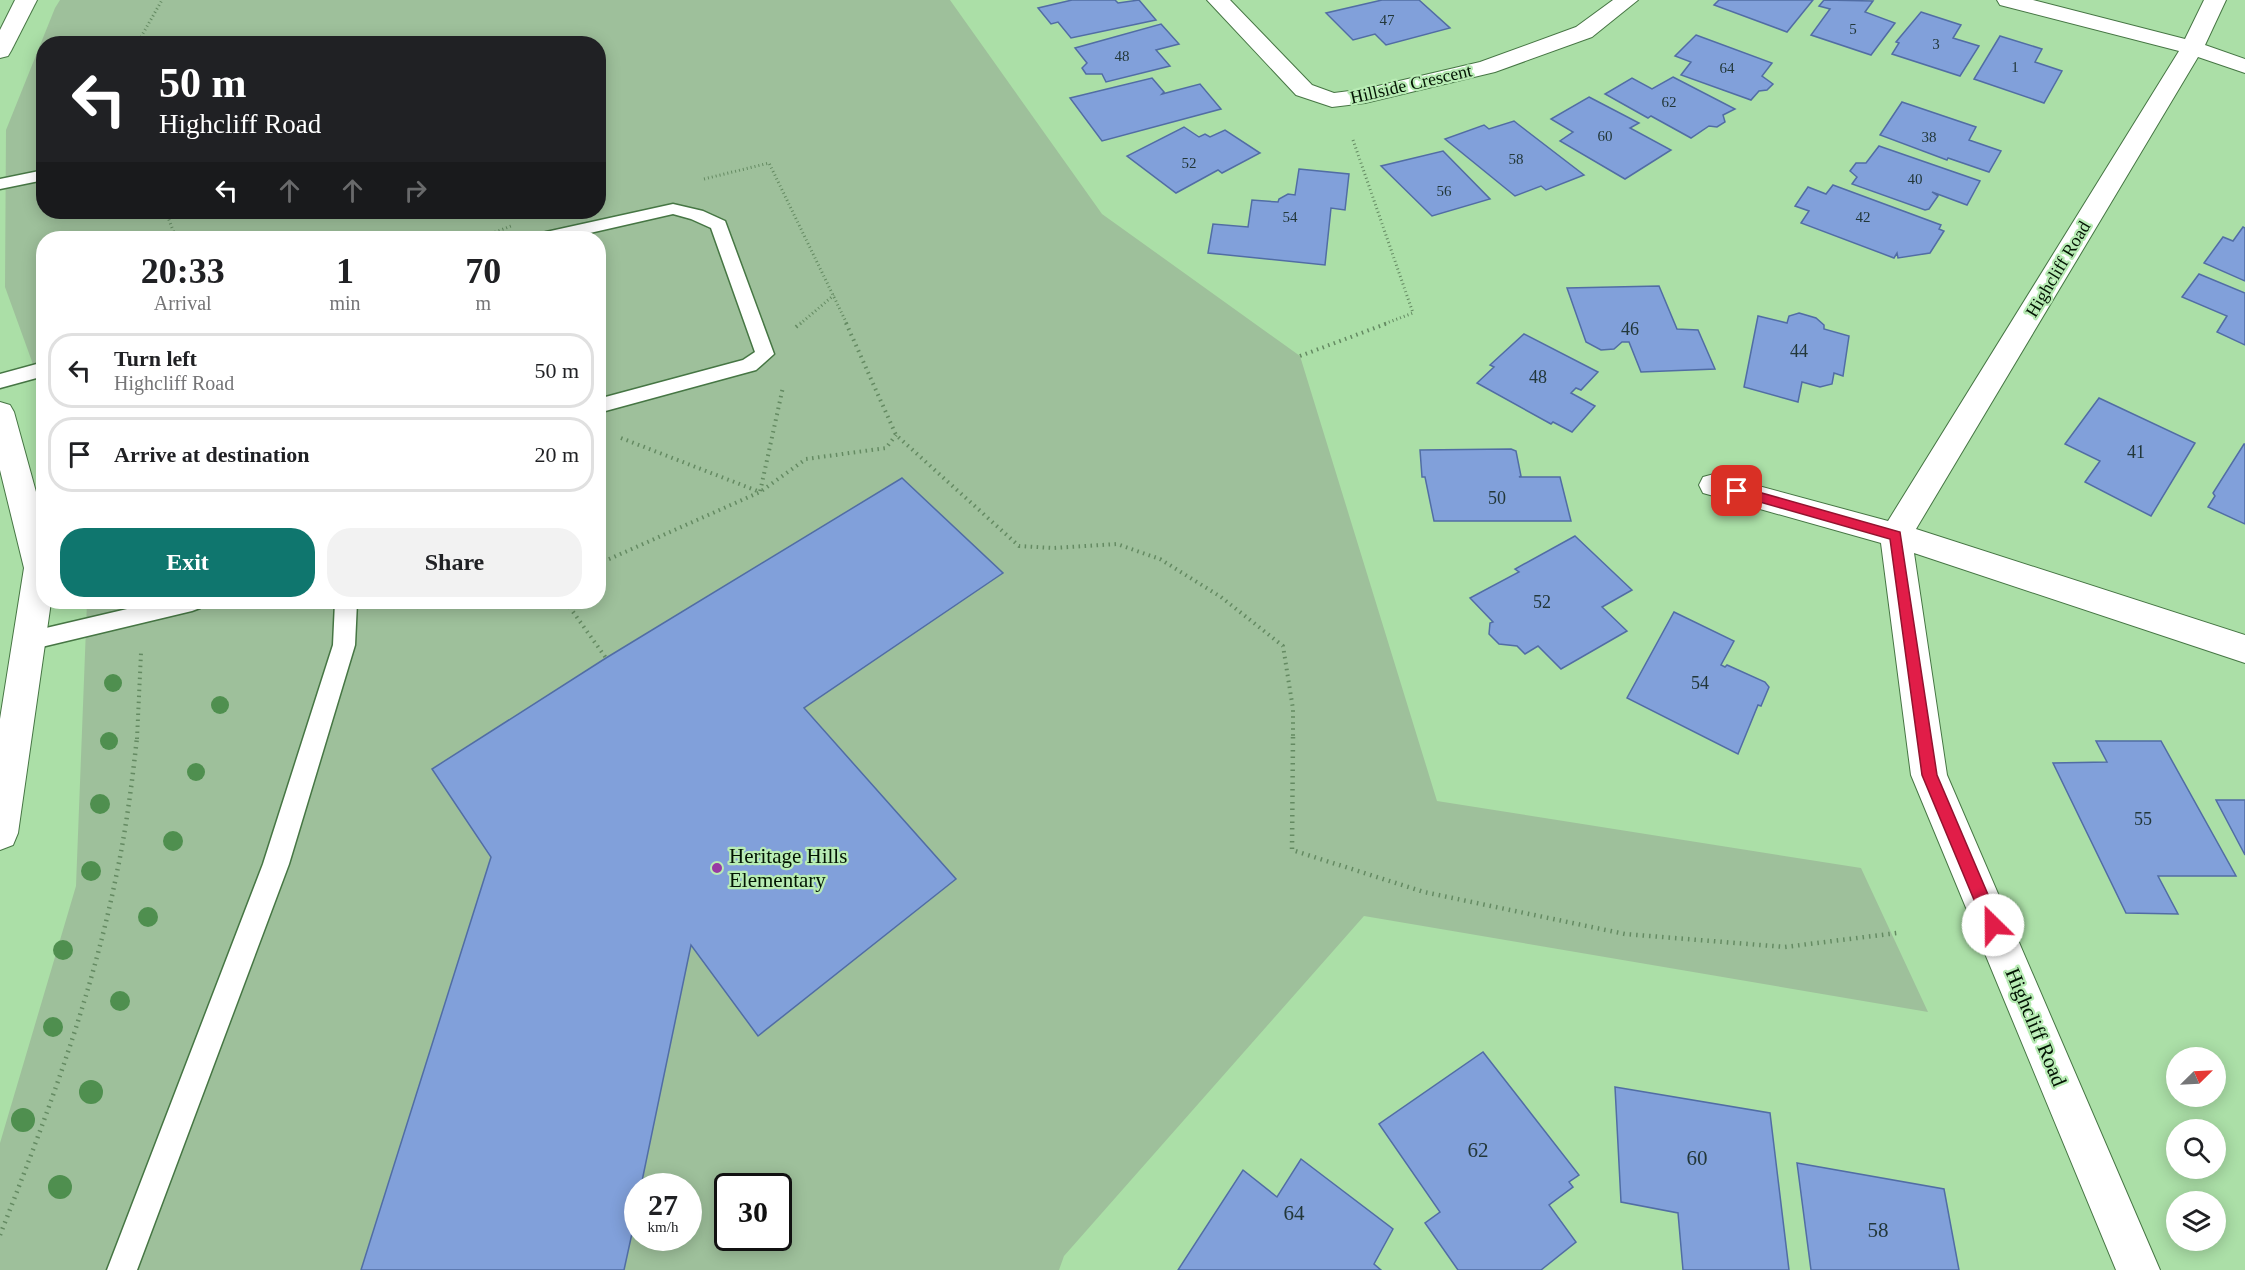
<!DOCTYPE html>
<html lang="en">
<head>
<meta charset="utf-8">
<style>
  :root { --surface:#fff; --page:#f2f2f2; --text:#202124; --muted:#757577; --line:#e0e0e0; --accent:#0f766e }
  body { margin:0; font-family:Georgia,serif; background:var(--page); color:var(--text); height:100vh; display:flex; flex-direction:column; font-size:22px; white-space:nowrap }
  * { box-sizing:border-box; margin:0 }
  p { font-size:20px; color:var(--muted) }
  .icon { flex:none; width:33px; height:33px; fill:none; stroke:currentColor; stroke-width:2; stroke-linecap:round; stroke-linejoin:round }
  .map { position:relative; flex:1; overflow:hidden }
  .details { position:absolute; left:36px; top:231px; width:570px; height:378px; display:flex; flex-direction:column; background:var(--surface); border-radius:24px; box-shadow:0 3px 15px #0003 }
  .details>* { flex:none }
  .hud { position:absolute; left:36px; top:36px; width:570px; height:183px; border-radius:24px; box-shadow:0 3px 15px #0003; background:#202124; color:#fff; overflow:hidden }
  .needle { width:39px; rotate:66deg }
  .tools { position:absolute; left:2166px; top:1047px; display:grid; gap:12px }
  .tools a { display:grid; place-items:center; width:60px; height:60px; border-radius:50%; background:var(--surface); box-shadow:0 3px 15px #0003; font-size:30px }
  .speed { position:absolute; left:624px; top:1173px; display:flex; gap:12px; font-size:30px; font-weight:700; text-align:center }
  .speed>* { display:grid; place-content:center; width:78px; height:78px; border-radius:50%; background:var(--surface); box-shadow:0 3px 15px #0003; line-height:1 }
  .speed small { font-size:15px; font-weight:400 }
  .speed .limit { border:3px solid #111; border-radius:9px; background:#fff; color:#111 }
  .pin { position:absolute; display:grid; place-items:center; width:51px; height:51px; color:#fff; margin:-26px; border-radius:12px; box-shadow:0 3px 9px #0006 }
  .me { position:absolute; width:66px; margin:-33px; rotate:337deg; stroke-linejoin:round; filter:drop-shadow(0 0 4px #0008) }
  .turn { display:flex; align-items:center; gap:21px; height:126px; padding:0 24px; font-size:27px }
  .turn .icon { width:78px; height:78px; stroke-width:2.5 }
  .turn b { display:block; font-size:42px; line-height:51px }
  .lanes { display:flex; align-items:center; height:57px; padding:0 24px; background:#0003; justify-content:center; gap:30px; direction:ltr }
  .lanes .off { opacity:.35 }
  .eta { display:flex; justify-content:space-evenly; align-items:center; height:102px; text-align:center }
  .eta b { font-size:36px; font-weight:700; line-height:42px }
  .action { display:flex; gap:12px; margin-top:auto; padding:12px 24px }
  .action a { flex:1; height:69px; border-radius:24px; background:var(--accent); color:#fff; font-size:24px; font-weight:700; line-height:69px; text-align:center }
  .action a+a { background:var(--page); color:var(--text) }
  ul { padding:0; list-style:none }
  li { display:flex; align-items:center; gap:18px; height:75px; margin:0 12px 9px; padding:0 12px; border:3px solid var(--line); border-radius:24px }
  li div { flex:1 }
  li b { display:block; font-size:22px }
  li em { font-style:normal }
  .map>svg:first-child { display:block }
  .green { fill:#9ec09b; fill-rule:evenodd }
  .building { fill:#81a0da; stroke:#516da4; stroke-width:1.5 }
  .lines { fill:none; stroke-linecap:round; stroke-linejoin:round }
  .lane-casing { stroke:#467644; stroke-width:3 }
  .street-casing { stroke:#467644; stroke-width:2 }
  .secondary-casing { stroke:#467644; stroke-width:2 }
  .path-far2 { stroke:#648a62; stroke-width:3; stroke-dasharray:1 3; stroke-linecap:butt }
  .path-far1 { stroke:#648a62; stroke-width:4; stroke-dasharray:1.5 4.5; stroke-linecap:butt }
  .path { stroke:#648a62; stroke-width:4.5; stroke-dasharray:1.5 5; stroke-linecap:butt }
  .lane { fill:#fff; fill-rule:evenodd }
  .street { fill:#fff; fill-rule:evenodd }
  .secondary { fill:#fff; fill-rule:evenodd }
  .tree { fill:#4f8f4f }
  .route { fill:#e11d48; stroke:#92132f; stroke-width:1.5 }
  .poi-dot { fill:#983aa4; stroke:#b8ecb4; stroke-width:2 }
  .labels { text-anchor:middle; stroke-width:4.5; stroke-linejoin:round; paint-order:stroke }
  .far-number-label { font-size:15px; fill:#223739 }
  .far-street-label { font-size:18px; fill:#031403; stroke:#b8ecb4 }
  .number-label { font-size:18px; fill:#223739 }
  .poi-label { font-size:21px; fill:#031403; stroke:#b8ecb4; text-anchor:start }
  .street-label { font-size:21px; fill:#031403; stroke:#b8ecb4 }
  .near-number-label { font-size:21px; fill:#223739 }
</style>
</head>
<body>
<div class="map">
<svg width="2245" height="1270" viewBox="0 0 2245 1270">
  <rect width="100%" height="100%" fill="#abdfa7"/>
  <path class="green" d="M60,0H950L1102,214L1300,356L1437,801L1861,868L1928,1012L1364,916L1064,1256L1059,1270H0V1143L76,886L87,602H598V238H44L43,392L5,287L6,130L55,8ZM44,44H598V212H44ZM638,1186H688V1238H638ZM728,1186H778V1238H728Z"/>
  <g class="building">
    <polygon points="1072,0 1115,0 1118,3 1139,0 1156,20 1071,38 1058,22 1051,24 1038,8"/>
    <polygon points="1382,0 1419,0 1450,28 1386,45 1375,34 1353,40 1326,13"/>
    <polygon points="1719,0 1813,0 1787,32 1714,5"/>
    <polygon points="1824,0 1873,1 1865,12 1895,23 1871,55 1811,35 1830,9 1819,6"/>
    <polygon points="1921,12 1961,25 1953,38 1979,46 1960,76 1892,54 1899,43 1896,42"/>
    <polygon points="1161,24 1179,44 1156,50 1170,66 1106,82 1102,74 1086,74 1082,68 1087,63 1075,48"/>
    <polygon points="1696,35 1772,63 1762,76 1773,84 1767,90 1759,91 1751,100 1681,75 1691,62 1675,56"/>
    <polygon points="2000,36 2042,49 2035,62 2062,71 2044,103 1974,79"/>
    <polygon points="1673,77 1735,109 1723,115 1725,122 1717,127 1709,126 1691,138 1651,116 1648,118 1605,94 1632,78 1652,89"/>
    <polygon points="1152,78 1164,92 1162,94 1200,84 1221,109 1102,141 1070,98"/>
    <polygon points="1589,97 1639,123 1630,128 1671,150 1625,179 1560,141 1573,132 1551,119"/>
    <polygon points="1902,102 1976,127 1969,140 2001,151 1989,172 1948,158 1947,160 1880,135"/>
    <polygon points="1514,121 1519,125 1584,175 1546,190 1541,186 1515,196 1445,139 1484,125 1489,129"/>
    <polygon points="1184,127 1199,137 1205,134 1210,137 1225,130 1260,153 1222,173 1218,170 1176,193 1127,156"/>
    <polygon points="1879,146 1980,181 1967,205 1932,192 1938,196 1929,209 1925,210 1852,184 1857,177 1850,171 1856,163 1866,163"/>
    <polygon points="1443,151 1490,199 1432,216 1381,166"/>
    <polygon points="1299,169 1349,174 1345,210 1331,208 1325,265 1208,253 1213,224 1248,227 1252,200 1278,202 1279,199 1288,194 1295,195"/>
    <polygon points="1833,185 1941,225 1939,229 1944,231 1930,253 1898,258 1897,253 1894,258 1801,223 1809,211 1795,206 1808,187 1826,194"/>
    <polygon points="2243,227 2245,228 2245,281 2204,263 2223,237 2233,241"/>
    <polygon points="2199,274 2245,293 2245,345 2217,332 2227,316 2182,297"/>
    <polygon points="1659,286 1677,329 1698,330 1715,369 1641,372 1629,342 1622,342 1614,349 1601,350 1586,342 1567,288"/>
    <polygon points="1799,313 1816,318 1824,325 1824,329 1849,336 1843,376 1834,373 1832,384 1820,387 1802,382 1798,402 1744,387 1758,316 1787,323 1789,316"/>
    <polygon points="1524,334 1598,372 1581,390 1576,388 1571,393 1595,406 1572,432 1553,422 1551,424 1477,383 1494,367 1490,365"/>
    <polygon points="2099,398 2195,443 2151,516 2085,482 2100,461 2065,444"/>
    <polygon points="2244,444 2245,444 2245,524 2208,507 2215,496 2213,493"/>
    <polygon points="1511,449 1516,451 1521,476 1519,477 1560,477 1571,521 1434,521 1425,477 1422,477 1420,450"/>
    <polygon points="902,478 1003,573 804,708 956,879 758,1036 691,945 641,1186 638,1186 638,1206 624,1270 361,1270 491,857 432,769 606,658"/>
    <polygon points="1575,536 1632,590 1602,607 1627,631 1561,669 1538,646 1525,654 1517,646 1499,644 1489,634 1490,623 1493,622 1470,598 1519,572 1515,569"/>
    <polygon points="1674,612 1734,641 1721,665 1725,667 1727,665 1765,682 1769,687 1761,706 1758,705 1738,754 1627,698"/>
    <polygon points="2096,741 2161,741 2236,876 2158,876 2178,914 2126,913 2053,763 2107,762"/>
    <polygon points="2216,800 2245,800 2245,855"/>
    <polygon points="1483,1052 1579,1175 1569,1182 1573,1187 1549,1205 1576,1242 1541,1270 1458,1270 1425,1223 1440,1212 1379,1124"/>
    <polygon points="1615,1087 1770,1113 1789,1270 1683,1270 1678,1213 1621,1202"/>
    <polygon points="1301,1159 1393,1229 1374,1264 1381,1270 1178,1270 1243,1170 1277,1197"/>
    <polygon points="1797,1163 1944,1189 1959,1270 1811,1270"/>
  </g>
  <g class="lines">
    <g class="lane-casing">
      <g id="lane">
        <polygon points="44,170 44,180 0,189 0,179"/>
        <polygon points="673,204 703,211 725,221 774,354 756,370 598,413 598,399 743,360 755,352 711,228 691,219 673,214 568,238 537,238 540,234 546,232"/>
        <polygon points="44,362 44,376 0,388 0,374"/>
        <polygon points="157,602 203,602 200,608 192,611 29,650 21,648 18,641 21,634 29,632"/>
        <polygon points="335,602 357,602 355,645 289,864 137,1270 107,1270 263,864 333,645"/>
      </g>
    </g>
    <g class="street-casing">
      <g id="street">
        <polygon points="1207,0 1230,0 1312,85 1334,93 1365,89 1480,62 1576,27 1613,0 1638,0 1592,37 1495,72 1365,103 1332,107 1296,95"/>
        <polygon points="1997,0 2033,0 2185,39 2204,0 2226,0 2205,45 2245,59 2245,73 2198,57 1916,529 2245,635 2245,663 1914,553 1947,775 2160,1270 2116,1270 1911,775 1881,543 1703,493 1699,485 1703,477 1714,474 1888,521 2179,51 2000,5"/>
      </g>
    </g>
    <g class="secondary-casing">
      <g id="secondary">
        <polygon points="15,0 37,0 11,51 8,56 0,58 0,30"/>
        <polygon points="0,402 10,405 14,412 44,521 44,602 51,602 18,833 13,845 0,850 0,719 24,568 0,470"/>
      </g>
    </g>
    <g class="path-far2">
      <polyline points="137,44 162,0"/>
      <polyline points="1353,140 1413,313 1384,324"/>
      <polyline points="704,179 769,163 847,324"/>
      <polyline points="166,212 176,238"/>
      <polyline points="480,238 511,226"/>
      <polyline points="800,324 834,295"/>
    </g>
    <g class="path-far1">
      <polyline points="846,323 896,435 1019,546 1053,548 1117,544 1160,559 1221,597 1283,646 1293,709 1293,739"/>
      <polyline points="796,327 801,323"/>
      <polyline points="1300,356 1388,323"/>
      <polyline points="621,438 760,492 783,387"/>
      <polyline points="598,473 603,441"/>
      <polyline points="598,564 760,492 806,459 886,448 896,435"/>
      <polyline points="566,602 606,658"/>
      <polyline points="137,739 141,653"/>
    </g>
    <g class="path">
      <polyline points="1293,737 1292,850 1424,892 1625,934 1785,947 1897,933"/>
      <path d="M0,1235C46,1118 91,1000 116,877C126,830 132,784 137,737"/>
    </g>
    <use href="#lane" class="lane"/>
    <use href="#street" class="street"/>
    <use href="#secondary" class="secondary"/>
  </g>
  <g class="tree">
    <circle cx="113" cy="683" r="9"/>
    <circle cx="220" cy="705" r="9"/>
    <circle cx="109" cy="741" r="9"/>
    <circle cx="196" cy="772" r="9"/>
    <circle cx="100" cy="804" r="10"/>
    <circle cx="173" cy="841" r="10"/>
    <circle cx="91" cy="871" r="10"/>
    <circle cx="148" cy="917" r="10"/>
    <circle cx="63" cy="950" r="10"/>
    <circle cx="120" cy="1001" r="10"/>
    <circle cx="53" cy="1027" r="10"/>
    <circle cx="91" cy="1092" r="12"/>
    <circle cx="23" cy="1120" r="12"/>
    <circle cx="60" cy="1187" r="12"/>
  </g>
  <polygon class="route" points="1737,486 1900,532 1937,775 2001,925 1998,931 1993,933 1987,931 1922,775 1890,539 1732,494 1730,491"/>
  <circle class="poi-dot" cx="717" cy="868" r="6"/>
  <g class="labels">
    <g class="far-number-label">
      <text x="1387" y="25">47</text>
      <text x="1853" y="34">5</text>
      <text x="1936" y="49">3</text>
      <text x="1122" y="61">48</text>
      <text x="2015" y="72">1</text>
      <text x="1727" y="73">64</text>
      <text x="1669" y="107">62</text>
      <text x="1605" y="141">60</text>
      <text x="1929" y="142">38</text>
      <text x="1516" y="164">58</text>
      <text x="1189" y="168">52</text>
      <text x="1915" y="184">40</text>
      <text x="1444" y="196">56</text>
      <text x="1290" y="222">54</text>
      <text x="1863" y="222">42</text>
    </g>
    <g class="far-street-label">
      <text transform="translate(1411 84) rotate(-13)" y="6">Hillside Crescent</text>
      <text transform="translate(2058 269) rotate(-59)" y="6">Highcliff Road</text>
    </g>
    <g class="number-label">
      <text x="1630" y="335">46</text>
      <text x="1799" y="357">44</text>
      <text x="1538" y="383">48</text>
      <text x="2136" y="458">41</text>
      <text x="1497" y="504">50</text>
      <text x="1542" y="608">52</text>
      <text x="1700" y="689">54</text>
      <text x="2143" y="825">55</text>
    </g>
    <g class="poi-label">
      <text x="729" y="863">Heritage Hills<tspan x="729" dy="24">Elementary</tspan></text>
    </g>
    <g class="street-label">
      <text transform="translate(2036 1027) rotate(67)" y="7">Highcliff Road</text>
    </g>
    <g class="near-number-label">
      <text x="1478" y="1157">62</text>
      <text x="1697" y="1165">60</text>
      <text x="1294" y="1220">64</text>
      <text x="1878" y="1237">58</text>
    </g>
  </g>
</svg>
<div class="tools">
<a><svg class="needle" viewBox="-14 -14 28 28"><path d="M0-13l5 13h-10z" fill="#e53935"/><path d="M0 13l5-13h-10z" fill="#757577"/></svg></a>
<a><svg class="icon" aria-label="search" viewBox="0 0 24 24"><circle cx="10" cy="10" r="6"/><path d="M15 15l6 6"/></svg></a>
<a><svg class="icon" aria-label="layers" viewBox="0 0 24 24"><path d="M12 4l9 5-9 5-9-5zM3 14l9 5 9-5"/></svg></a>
</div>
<div class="speed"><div>27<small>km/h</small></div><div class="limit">30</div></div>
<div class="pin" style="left:1737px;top:491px;background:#d93025"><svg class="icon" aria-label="arrive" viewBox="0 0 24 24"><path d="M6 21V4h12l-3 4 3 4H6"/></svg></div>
<svg class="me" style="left:1993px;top:925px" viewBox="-20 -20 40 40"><circle r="19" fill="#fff"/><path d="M0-13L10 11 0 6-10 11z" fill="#e11d48"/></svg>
<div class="hud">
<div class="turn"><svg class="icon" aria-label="left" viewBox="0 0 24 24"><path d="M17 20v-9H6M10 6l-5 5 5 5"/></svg><div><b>50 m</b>Highcliff Road</div></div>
<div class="lanes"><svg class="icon" aria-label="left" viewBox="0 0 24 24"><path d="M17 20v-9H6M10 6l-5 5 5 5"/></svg><svg class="icon off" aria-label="ahead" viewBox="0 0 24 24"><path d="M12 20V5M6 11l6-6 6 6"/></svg><svg class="icon off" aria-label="ahead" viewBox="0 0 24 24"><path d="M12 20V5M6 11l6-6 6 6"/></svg><svg class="icon off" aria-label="right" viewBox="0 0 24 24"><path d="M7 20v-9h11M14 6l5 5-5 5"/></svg></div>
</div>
<section class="details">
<div class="eta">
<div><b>20:33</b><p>Arrival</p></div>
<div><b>1</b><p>min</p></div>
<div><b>70</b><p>m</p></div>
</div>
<ul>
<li><svg class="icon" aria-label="left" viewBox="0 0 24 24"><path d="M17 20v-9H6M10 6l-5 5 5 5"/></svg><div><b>Turn left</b><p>Highcliff Road</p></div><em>50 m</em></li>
<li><svg class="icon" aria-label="arrive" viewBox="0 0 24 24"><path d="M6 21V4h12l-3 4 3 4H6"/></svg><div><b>Arrive at destination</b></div><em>20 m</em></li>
</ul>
<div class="action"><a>Exit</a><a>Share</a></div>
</section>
</div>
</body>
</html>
